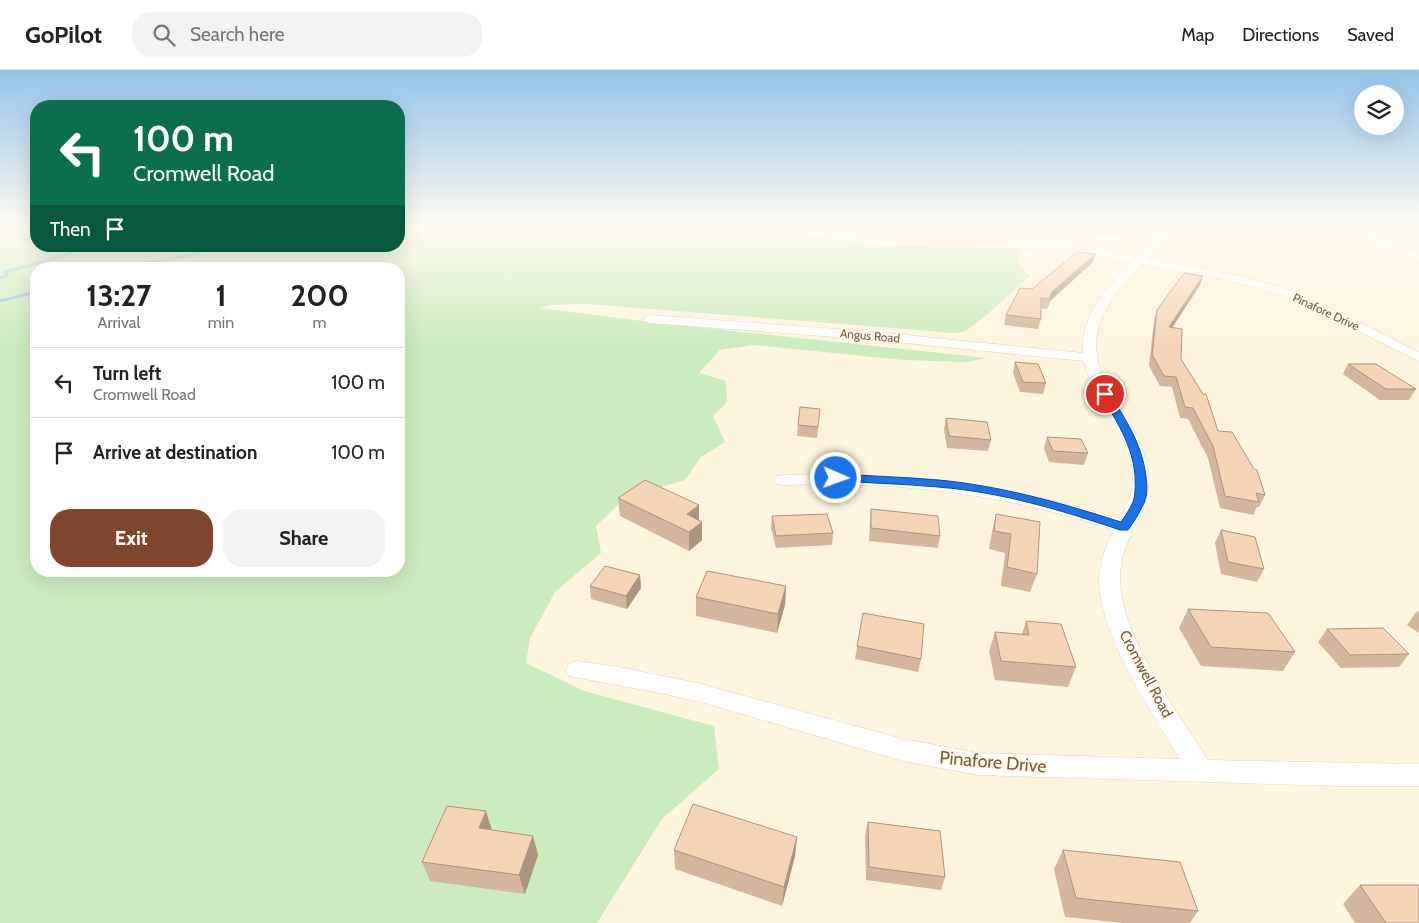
<!DOCTYPE html>
<html lang="en">
<head>
<meta charset="utf-8">
<style>
  :root { --surface:#fff; --page:#f2f2f2; --text:#222; --muted:#767676; --line:#e0e0e0; --accent:#80472c }
  body { margin:0; font-family:Cabin,sans-serif; background:var(--page); color:var(--text); height:100vh; display:flex; flex-direction:column; font-size:19px; white-space:nowrap }
  * { box-sizing:border-box; margin:0 }
  p { font-size:16px; color:var(--muted) }
  .icon { flex:none; width:28px; height:28px; fill:none; stroke:currentColor; stroke-width:2; stroke-linecap:round; stroke-linejoin:round }
  .map { position:relative; flex:1; overflow:hidden }
  .sheet { position:absolute; left:30px; top:192px; width:375px; height:315px; display:flex; flex-direction:column; background:var(--surface); border-radius:20px; box-shadow:0 5px 20px #0002 }
  .sheet>* { flex:none }
  .top-card { position:absolute; left:30px; top:30px; width:375px; height:152px; border-radius:20px; box-shadow:0 5px 20px #0002; background:#0b6e4f; color:#fff; overflow:hidden }
  .fabs { position:absolute; left:1354px; top:15px; display:grid; gap:10px }
  .fabs a { display:grid; place-items:center; width:50px; height:50px; border-radius:50%; background:var(--surface); box-shadow:0 5px 20px #0002; font-size:25px }
  .pin { position:absolute; display:grid; place-items:center; width:42px; height:42px; color:#fff; margin:-21px; border:2px solid #fff; border-radius:50%; box-shadow:0 1px 5px #0007 }
  .me { position:absolute; width:55px; margin:-28px; rotate:92deg; stroke-linejoin:round; filter:drop-shadow(0 0 4px #0008) }
  .turn { display:flex; align-items:center; gap:18px; height:105px; padding:0 20px; font-size:22px }
  .turn .icon { width:65px; height:65px; stroke-width:2.5 }
  .turn b { display:block; font-size:35px; line-height:42px }
  .then { display:flex; align-items:center; height:48px; padding:0 20px; background:#0003; gap:10px; font-size:19px }
  .eta { display:flex; justify-content:space-evenly; align-items:center; height:85px; text-align:center }
  .eta b { font-size:30px; font-weight:700; line-height:35px }
  .button { display:flex; gap:10px; margin-top:auto; padding:10px 20px }
  .button a { flex:1; height:58px; border-radius:20px; background:var(--accent); color:#fff; font-size:20px; font-weight:700; line-height:58px; text-align:center }
  .button a+a { background:var(--page); color:var(--text) }
  ul { padding:0; list-style:none }
  li { display:flex; align-items:center; gap:15px; height:70px; padding:0 20px; border-top:1px solid var(--line) }
  li div { flex:1 }
  li b { display:block; font-size:19px }
  li em { font-style:normal }
  header { display:flex; align-items:center; gap:30px; box-sizing:border-box; height:70px; padding:0 25px; background:var(--surface); border-bottom:1px solid var(--line) }
  header strong { font-size:24px }
  nav { display:flex; gap:28px; margin-inline-start:auto; font-size:18px }
  .search { width:350px; height:45px; background:var(--page); display:flex; align-items:center; gap:12px; box-sizing:border-box; padding:0 18px; border-radius:20px; color:var(--muted); font-size:19px }
  .map>svg:first-child { display:block }
  .green { fill:#cbecbd; fill-rule:evenodd }
  .lines { fill:none; stroke-linecap:round; stroke-linejoin:round }
  .stream { stroke:#98cadb; stroke-width:3 }
  .minor-casing { stroke:#e2d1ba; stroke-width:1 }
  .minor { fill:#fff; fill-rule:evenodd }
  .wall { fill:#d3b69b }
  .shaded-wall { fill:#ac947e }
  .building { fill:#f5d4b4; stroke:#ac947e }
  .route { fill:#1a73e8; stroke:#114b97 }
  .labels { text-anchor:middle; stroke-width:4; stroke-linejoin:round; paint-order:stroke }
  .far-street-label { font-size:12px; fill:#765b45; stroke:#fff8e7 }
  .street-label { font-size:15px; fill:#765b45; stroke:#fff8e7 }
  .near-street-label { font-size:18px; fill:#765b45; stroke:#fff8e7 }
</style>
</head>
<body>
<header>
<strong>GoPilot</strong>
<div class="search"><svg class="icon" aria-label="search" viewBox="0 0 24 24"><circle cx="10" cy="10" r="6"/><path d="M15 15l6 6"/></svg>Search here</div>
<nav><a>Map</a><a>Directions</a><a>Saved</a></nav>
</header>
<div class="map">
<svg width="1419" height="853" viewBox="0 0 1419 853">
  <rect width="100%" height="100%" fill="#fef5df"/>
  <path class="green" d="M0,156H36V176H399V156H926L930,161L944,166C900,174 853,165 809,157L798,161L820,168L878,175L1031,179L1019,185L1018,192L1030,206C1018,216 972,260 962,262C948,264 932,261 919,260L587,234L551,235L540,238L667,254L987,288L966,292L903,290L754,275L720,280L699,303L726,311L727,332L713,346L725,372L701,387L685,410L626,427L596,456L601,483L555,522L530,568L526,593L584,621L714,656L719,699L662,749L597,853H0ZM36,199H399V501H36Z"/>
  <g class="lines">
    <g class="stream">
      <polyline points="108,199 182,187 223,176"/>
      <polyline points="0,208 7,205 5,202 66,185 72,182 63,180 63,178 72,176"/>
      <polyline points="0,231 36,222"/>
    </g>
    <g class="minor-casing">
      <g id="minor">
        <path d="M1159,156H1169L1165,168L1147,189C1200,199 1256,206 1306,227C1344,243 1381,264 1419,282V291L1297,231L1255,217L1226,210L1142,194C1104,233 1078,270 1112,323C1127,348 1144,371 1148,401C1153,436 1129,457 1122,490C1108,552 1176,638 1208,690L1419,694V716H1338L978,705L903,691L701,632L660,623L569,606L566,600L569,594L577,591L619,597L701,614L903,669L978,683L1180,689C1152,642 1100,566 1099,511C1099,494 1106,475 1114,460C1003,423 898,411 782,415L776,414L774,410L776,406L782,405C899,401 1007,414 1119,449C1161,386 1097,347 1084,291L876,270L649,253L643,249L649,245L876,262L1083,283C1080,245 1107,217 1132,192L1065,179L887,176L817,166L812,163L817,160L887,170L1065,173L1137,187L1155,168Z"/>
        <polygon points="1352,156 1363,156 1381,169 1419,183 1419,190 1375,173"/>
      </g>
    </g>
    <use href="#minor" class="minor"/>
  </g>
  <g class="wall">
    <polygon points="916,156 1007,156 1006,157 1002,157 1001,160 917,159"/>
    <polygon points="1097,156 1121,156 1121,158 1119,165 1097,166"/>
    <polygon points="1095,184 1093,192 1050,231 1047,239 1041,238 1041,249 1038,259 1004,255 1006,245 1032,219"/>
    <polygon points="1200,215 1172,258 1181,289 1218,361 1265,425 1259,437 1257,437 1253,445 1220,438 1208,388 1188,349 1180,348 1172,317 1160,316 1149,296 1154,250 1157,240"/>
    <polygon points="1015,292 1046,313 1043,324 1020,322 1013,303"/>
    <polygon points="1348,294 1416,319 1409,330 1380,330 1343,304"/>
    <polygon points="820,339 817,368 797,366 798,355"/>
    <polygon points="946,348 991,370 988,381 947,378 944,359"/>
    <polygon points="1047,367 1088,383 1084,395 1049,392 1044,378"/>
    <polygon points="618,428 699,450 702,452 702,470 689,481 620,446"/>
    <polygon points="871,439 940,466 938,478 869,471 870,451"/>
    <polygon points="996,444 1037,504 1030,522 1001,516 1005,483 989,479 992,462"/>
    <polygon points="772,446 833,463 832,475 776,478 771,458"/>
    <polygon points="1221,460 1264,499 1257,512 1221,504 1215,473"/>
    <polygon points="640,505 641,518 627,539 591,529 590,516"/>
    <polygon points="786,516 785,535 777,563 696,546 696,527"/>
    <polygon points="1188,539 1295,582 1283,601 1201,596 1179,558"/>
    <polygon points="1419,541 1419,563 1407,555 1416,542"/>
    <polygon points="863,543 921,589 918,602 855,589"/>
    <polygon points="1026,551 1076,597 1068,617 995,610 989,581 995,562 1022,564"/>
    <polygon points="1327,559 1409,584 1399,597 1341,598 1318,572"/>
    <polygon points="868,752 945,807 941,820 866,810 865,765"/>
    <polygon points="492,760 533,766 538,785 525,824 430,811 422,792"/>
    <polygon points="797,767 795,786 782,836 675,799 674,780"/>
    <polygon points="1063,780 1198,841 1190,853 1123,853 1065,847 1054,799"/>
    <polygon points="1360,815 1419,853 1355,853 1343,834"/>
  </g>
  <g class="shaded-wall">
    <polygon points="1095,184 1093,192 1050,231 1047,239 1052,222"/>
    <polygon points="1203,206 1200,215 1166,267 1169,257"/>
    <polygon points="699,435 699,453 687,462 687,444"/>
    <polygon points="702,452 702,470 689,481 689,462"/>
    <polygon points="640,505 641,518 627,539 626,526"/>
    <polygon points="786,516 785,535 777,563 778,544"/>
    <polygon points="486,741 492,760 479,758"/>
    <polygon points="533,766 538,785 525,824 519,805"/>
    <polygon points="797,767 795,786 782,836 784,817"/>
  </g>
  <g class="building">
    <polygon points="1099,156 1121,156 1121,158 1099,159"/>
    <polygon points="1077,182 1095,184 1052,222 1049,229 1041,228 1041,249 1006,245 1020,218 1032,219"/>
    <polygon points="1184,203 1203,206 1169,257 1182,259 1181,289 1203,324 1206,324 1218,361 1232,362 1254,399 1257,400 1265,425 1256,423 1259,432 1225,426 1213,376 1193,338 1185,337 1176,307 1164,306 1152,285 1157,240"/>
    <polygon points="1015,292 1038,294 1046,313 1023,312"/>
    <polygon points="1348,294 1376,294 1416,319 1386,319"/>
    <polygon points="800,337 820,339 818,357 798,355"/>
    <polygon points="946,348 987,352 991,370 949,366"/>
    <polygon points="1047,367 1081,369 1088,383 1053,381"/>
    <polygon points="645,410 699,435 687,444 702,452 689,462 618,428"/>
    <polygon points="871,439 938,446 940,466 871,458"/>
    <polygon points="827,444 833,463 776,466 772,446"/>
    <polygon points="996,444 1040,452 1037,504 1007,497 1011,464 994,461"/>
    <polygon points="1221,460 1255,467 1264,499 1228,492"/>
    <polygon points="605,496 640,505 626,526 590,516"/>
    <polygon points="707,501 786,516 778,544 696,527"/>
    <polygon points="1188,539 1268,543 1295,582 1211,577"/>
    <polygon points="863,543 924,554 921,589 857,576"/>
    <polygon points="1026,551 1061,554 1076,597 1001,591 995,562 1029,565"/>
    <polygon points="1383,558 1409,584 1350,585 1327,559"/>
    <polygon points="693,734 797,767 784,817 674,780"/>
    <polygon points="447,736 486,741 479,758 533,766 519,805 422,792"/>
    <polygon points="868,752 940,761 945,807 869,797"/>
    <polygon points="1063,780 1180,792 1198,841 1076,828"/>
    <polygon points="1360,815 1419,815 1419,853 1386,853"/>
  </g>
  <linearGradient id="sky" x2="0" y2="1"><stop stop-color="#92c4e8"/><stop offset="0.57" stop-color="#fffaf1"/><stop offset="1" stop-color="#fffaf1" stop-opacity="0"/></linearGradient>
  <rect width="1419" height="276" fill="url(#sky)"/>
  <path class="route" d="M1105,321L1110,324C1126,350 1142,374 1146,406C1147,415 1148,424 1144,433C1140,442 1134,452 1128,460H1120C1061,440 1001,422 938,417C904,414 870,413 836,411L830,408L836,404C870,406 904,407 939,410C1001,416 1062,433 1121,452C1125,446 1130,439 1133,432C1136,424 1135,414 1135,405C1132,374 1116,350 1100,324Z"/>
  <g class="labels">
    <g class="far-street-label">
      <text transform="translate(1326 242) rotate(25)" y="4">Pinafore Drive</text>
      <text transform="translate(870 266) rotate(5)" y="4">Angus Road</text>
    </g>
    <g class="street-label">
      <text transform="translate(1146 604) rotate(62)" y="5">Cromwell Road</text>
    </g>
    <g class="near-street-label">
      <text transform="translate(993 692) rotate(5)" y="6">Pinafore Drive</text>
    </g>
  </g>
</svg>
<div class="fabs">
<a><svg class="icon" aria-label="layers" viewBox="0 0 24 24"><path d="M12 4l9 5-9 5-9-5zM3 14l9 5 9-5"/></svg></a>
</div>
<div class="pin" style="left:1105px;top:324px;background:#d93025"><svg class="icon" aria-label="arrive" viewBox="0 0 24 24"><path d="M6 21V4h12l-3 4 3 4H6"/></svg></div>
<svg class="me" style="left:836px;top:408px" viewBox="-20 -20 40 40"><circle r="17" fill="#1a73e8" stroke="#fff" stroke-width="3"/><path d="M0-11L8 9 0 5-8 9z" fill="#fff"/></svg>
<div class="top-card">
<div class="turn"><svg class="icon" aria-label="left" viewBox="0 0 24 24"><path d="M17 20v-9H6M10 6l-5 5 5 5"/></svg><div><b>100 m</b>Cromwell Road</div></div>
<div class="then">Then<svg class="icon" aria-label="arrive" viewBox="0 0 24 24"><path d="M6 21V4h12l-3 4 3 4H6"/></svg></div>
</div>
<section class="sheet">
<div class="eta">
<div><b>13:27</b><p>Arrival</p></div>
<div><b>1</b><p>min</p></div>
<div><b>200</b><p>m</p></div>
</div>
<ul>
<li><svg class="icon" aria-label="left" viewBox="0 0 24 24"><path d="M17 20v-9H6M10 6l-5 5 5 5"/></svg><div><b>Turn left</b><p>Cromwell Road</p></div><em>100 m</em></li>
<li><svg class="icon" aria-label="arrive" viewBox="0 0 24 24"><path d="M6 21V4h12l-3 4 3 4H6"/></svg><div><b>Arrive at destination</b></div><em>100 m</em></li>
</ul>
<div class="button"><a>Exit</a><a>Share</a></div>
</section>
</div>
</body>
</html>
